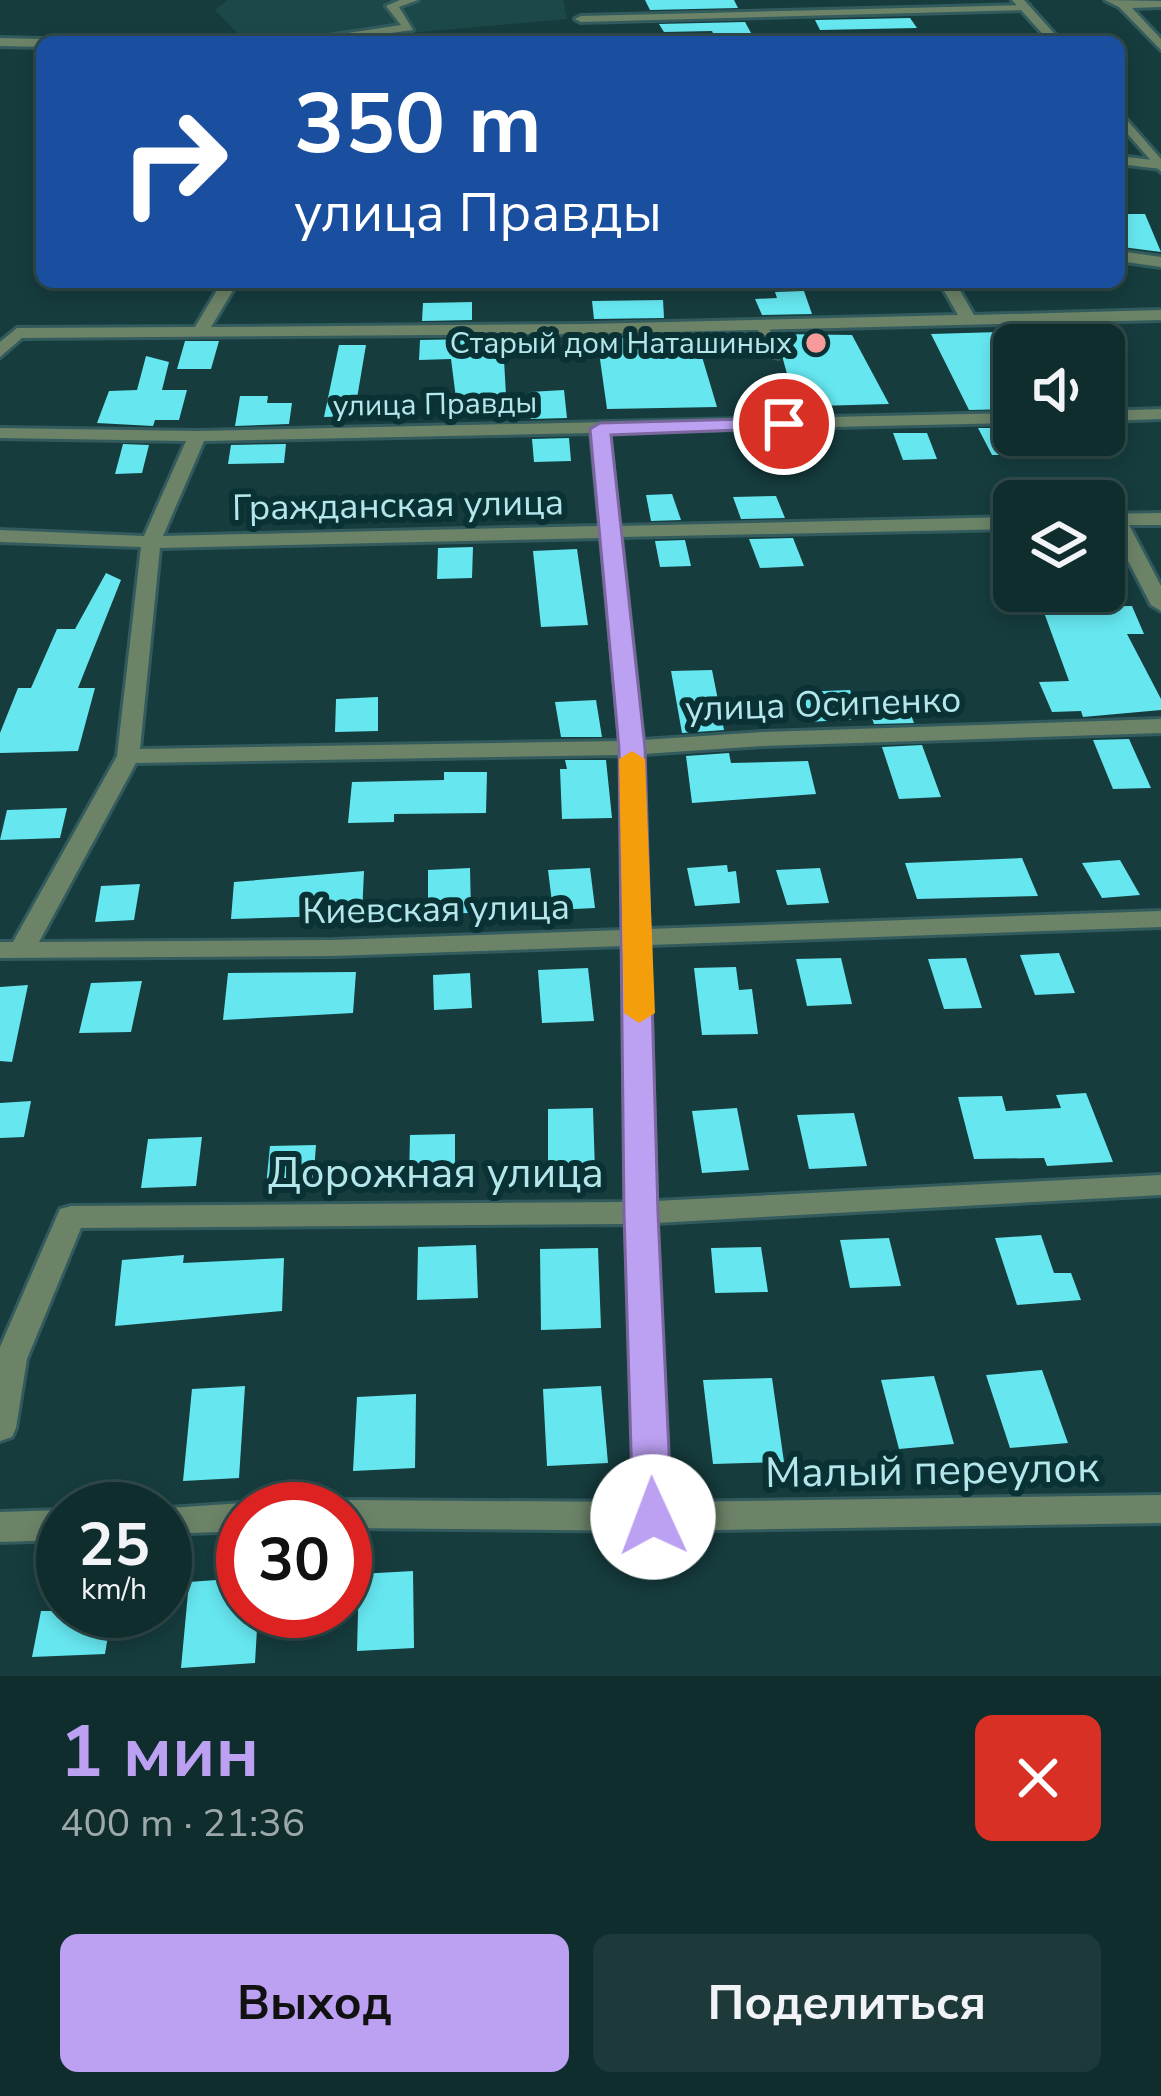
<!DOCTYPE html>
<html lang="ru">
<head>
<meta charset="utf-8">
<style>
  :root { --surface:#102d2e; --page:#1e393a; --text:#f1f3f6; --muted:#9ca8aa; --line:#30494a; --accent:#bca0f2 }
  body { margin:0; font-family:"Nunito Sans",sans-serif; background:var(--page); color:var(--text); height:100vh; display:flex; flex-direction:column; font-size:45px; white-space:nowrap }
  * { box-sizing:border-box; margin:0 }
  p { font-size:39px; color:var(--muted) }
  .icon { flex:none; width:66px; height:66px; fill:none; stroke:currentColor; stroke-width:2; stroke-linecap:round; stroke-linejoin:round }
  .map { position:relative; height:1676px; overflow:hidden }
  .details { display:flex; flex-direction:column; background:var(--surface); flex:1 }
  .details>* { flex:none }
  .guide { position:absolute; left:36px; top:36px; width:1089px; height:252px; border-radius:18px; box-shadow:0 6px 18px #0003,0 0 0 3px var(--line); background:#1a4fa0; color:#fff; overflow:hidden }
  .fabs { position:absolute; left:993px; top:324px; display:grid; gap:24px }
  .fabs a { display:grid; place-items:center; width:132px; height:132px; border-radius:18px; background:var(--surface); box-shadow:0 6px 18px #0003,0 0 0 3px var(--line); font-size:60px }
  .speed { position:absolute; left:36px; top:1482px; display:flex; gap:24px; font-size:60px; font-weight:700; text-align:center }
  .speed>* { display:grid; place-content:center; width:156px; height:156px; border-radius:50%; background:var(--surface); box-shadow:0 6px 18px #0003,0 0 0 3px var(--line); line-height:1 }
  .speed small { font-size:30px; font-weight:400 }
  .speed .limit { border:18px solid #d22; background:#fff; color:#111 }
  .pin { position:absolute; display:grid; place-items:center; width:102px; height:102px; color:#fff; margin:-51px; border:6px solid #fff; border-radius:50%; box-shadow:0 3px 12px #0007 }
  .me { position:absolute; width:132px; margin:-66px; rotate:358deg; stroke-linejoin:round; filter:drop-shadow(0 0 9px #0008) }
  .turn { display:flex; align-items:center; gap:42px; height:252px; padding:0 60px; font-size:54px }
  .turn .icon { width:156px; height:156px; stroke-width:2.5 }
  .turn b { display:block; font-size:84px; line-height:102px }
  .round { display:grid; place-items:center; flex:none; width:126px; height:126px; border-radius:18px; background:var(--page) }
  .overview { display:flex; align-items:center; justify-content:space-between; height:204px; padding:0 60px }
  h1 { font-size:72px; font-weight:700; line-height:90px; color:var(--accent) }
  .cta { display:flex; gap:24px; margin-top:auto; padding:24px 60px }
  .cta a { flex:1; height:138px; border-radius:18px; background:var(--accent); color:#111; font-size:48px; font-weight:700; line-height:138px; text-align:center }
  .cta a+a { background:var(--page); color:var(--text) }
  .map>svg:first-child { display:block }
  .built { fill:#1d484a }
  .building { fill:#66e7f0 }
  .lines { fill:none; stroke-linecap:round; stroke-linejoin:round }
  .service-casing { stroke:#325b5d; stroke-width:6 }
  .minor-casing { stroke:#325b5d; stroke-width:6 }
  .tertiary-casing { stroke:#325b5d; stroke-width:6 }
  .service { fill:#6c8368; fill-rule:evenodd }
  .minor { fill:#6c8368; fill-rule:evenodd }
  .tertiary { fill:#6c8368; fill-rule:evenodd }
  .route { fill:#bca0f2; stroke:#7a689d; stroke-width:3 }
  .slow { fill:#f59e0b }
  .poi-dot { fill:#f59b99; stroke:#0a3134; stroke-width:4.5 }
  .labels { text-anchor:middle; stroke-width:12; stroke-linejoin:round; paint-order:stroke }
  .far-poi-label { font-size:30px; fill:#b3e7eb; stroke:#0a3134; text-anchor:end }
  .far-street-label { font-size:30px; fill:#b3e7eb; stroke:#0a3134 }
  .street-label { font-size:36px; fill:#b3e7eb; stroke:#0a3134 }
  .near-street-label { font-size:42px; fill:#b3e7eb; stroke:#0a3134 }
</style>
</head>
<body>
<div class="map">
<svg width="1161" height="1676" viewBox="0 0 1161 1676">
  <rect width="100%" height="100%" fill="#163c3e"/>
  <polygon class="built" points="227,0 563,0 567,19 311,42 246,42 215,10"/>
  <g class="building">
    <polygon points="645,0 734,0 738,8 650,10"/>
    <polygon points="910,18 917,28 820,30 815,20"/>
    <polygon points="745,22 756,42 717,42 712,31 664,32 659,24"/>
    <polygon points="1119,214 1145,214 1161,252 1122,247"/>
    <polygon points="804,291 812,314 762,315 755,299 777,298 775,292"/>
    <polygon points="663,300 664,318 594,319 592,301"/>
    <polygon points="472,302 472,320 422,321 423,303"/>
    <polygon points="999,332 1014,357 1014,409 969,410 931,334"/>
    <polygon points="776,334 852,335 889,404 779,407 769,382 789,381"/>
    <polygon points="666,337 667,340 697,340 717,407 607,409 597,338"/>
    <polygon points="472,339 472,343 503,343 507,412 458,414 451,359 419,360 420,340"/>
    <polygon points="185,341 219,341 211,369 177,369"/>
    <polygon points="339,345 366,345 354,416 324,417"/>
    <polygon points="146,356 169,362 162,390 187,390 179,420 155,420 153,426 97,423 109,391 137,390"/>
    <polygon points="564,390 567,418 531,419 529,392"/>
    <polygon points="240,396 268,396 267,403 292,403 289,424 235,426"/>
    <polygon points="978,428 1014,428 1014,455 992,455"/>
    <polygon points="893,433 927,433 937,459 903,460"/>
    <polygon points="569,438 571,461 534,462 532,439"/>
    <polygon points="123,444 149,445 142,473 115,474"/>
    <polygon points="286,444 284,463 228,464 231,445"/>
    <polygon points="672,494 681,520 651,521 646,495"/>
    <polygon points="776,496 785,518 741,519 733,497"/>
    <polygon points="793,538 804,566 760,568 749,539"/>
    <polygon points="685,540 691,566 660,567 655,541"/>
    <polygon points="473,547 472,578 437,579 438,548"/>
    <polygon points="577,549 588,625 541,627 533,551"/>
    <polygon points="106,573 121,580 78,688 95,688 78,751 0,753 0,733 18,688 31,688 57,629 75,629"/>
    <polygon points="1132,606 1144,634 1127,634 1161,699 1161,710 1083,717 1081,711 1052,712 1039,682 1069,681 1042,607"/>
    <polygon points="712,670 724,730 682,733 671,671"/>
    <polygon points="850,690 860,719 808,722 798,692"/>
    <polygon points="904,696 914,723 874,724 865,697"/>
    <polygon points="378,697 378,731 335,732 336,699"/>
    <polygon points="596,700 602,737 561,737 555,702"/>
    <polygon points="1129,739 1151,788 1113,789 1093,740"/>
    <polygon points="922,745 941,797 899,799 882,747"/>
    <polygon points="729,753 731,763 808,761 816,794 692,803 686,756"/>
    <polygon points="565,760 606,760 612,818 562,819 560,769 567,769"/>
    <polygon points="444,772 487,772 486,813 394,814 394,822 348,823 352,782 444,780"/>
    <polygon points="67,808 60,838 0,840 7,810"/>
    <polygon points="1022,858 1038,896 917,899 905,863"/>
    <polygon points="1120,860 1140,895 1102,898 1082,863"/>
    <polygon points="727,865 728,872 736,871 740,903 695,906 687,868"/>
    <polygon points="470,868 471,913 428,914 428,870"/>
    <polygon points="590,868 595,908 553,910 548,870"/>
    <polygon points="820,868 829,903 787,905 776,870"/>
    <polygon points="364,871 362,915 231,919 234,882"/>
    <polygon points="140,884 134,920 95,922 101,886"/>
    <polygon points="1059,953 1075,993 1035,995 1020,955"/>
    <polygon points="841,958 852,1004 807,1006 796,959"/>
    <polygon points="966,958 982,1008 944,1009 928,959"/>
    <polygon points="736,967 739,990 752,989 758,1034 702,1035 694,968"/>
    <polygon points="588,968 594,1021 542,1023 538,970"/>
    <polygon points="356,972 353,1013 223,1020 228,973"/>
    <polygon points="470,973 472,1008 434,1010 433,975"/>
    <polygon points="142,981 131,1032 79,1033 91,983"/>
    <polygon points="28,985 12,1062 0,1061 0,987"/>
    <polygon points="1086,1093 1113,1162 1047,1166 1044,1158 974,1159 958,1097 1002,1096 1006,1111 1061,1108 1056,1095"/>
    <polygon points="31,1101 24,1137 0,1138 0,1103"/>
    <polygon points="593,1108 595,1173 548,1173 548,1109"/>
    <polygon points="737,1108 749,1170 702,1173 692,1111"/>
    <polygon points="854,1113 867,1166 809,1169 797,1115"/>
    <polygon points="455,1134 455,1179 409,1181 410,1135"/>
    <polygon points="202,1137 196,1186 141,1188 148,1139"/>
    <polygon points="316,1145 313,1184 266,1186 270,1146"/>
    <polygon points="1041,1235 1054,1273 1071,1273 1081,1300 1017,1305 995,1238"/>
    <polygon points="889,1238 901,1286 850,1288 840,1240"/>
    <polygon points="476,1245 478,1298 417,1300 418,1247"/>
    <polygon points="761,1247 768,1292 715,1293 711,1248"/>
    <polygon points="598,1248 601,1328 541,1330 540,1249"/>
    <polygon points="184,1255 183,1263 284,1258 282,1311 115,1326 122,1260"/>
    <polygon points="1042,1370 1068,1443 1010,1448 986,1375"/>
    <polygon points="934,1376 954,1444 899,1449 881,1380"/>
    <polygon points="772,1378 784,1462 713,1464 703,1380"/>
    <polygon points="245,1386 239,1478 183,1481 192,1389"/>
    <polygon points="601,1386 608,1463 547,1466 543,1389"/>
    <polygon points="416,1394 415,1468 353,1471 357,1397"/>
    <polygon points="413,1571 414,1648 357,1651 359,1574"/>
    <polygon points="243,1578 243,1611 258,1611 255,1663 181,1668 189,1582"/>
    <polygon points="41,1611 112,1611 105,1654 32,1657"/>
  </g>
  <g class="lines">
    <g class="service-casing">
      <polygon id="service" points="762,321 768,325 780,355 778,358 768,355 756,325"/>
    </g>
    <g class="minor-casing">
      <g id="minor">
        <polygon points="400,0 418,0 399,7 413,30 323,42 288,42 401,25 386,6"/>
        <polygon points="1105,0 1161,1 1161,7 1132,8 1161,39 1161,50 1119,7"/>
        <polygon points="1029,5 1025,10 581,22 575,19 581,16"/>
        <polygon points="0,38 42,39 47,42 42,42 42,47 0,46"/>
        <polygon points="1119,156 1161,161 1161,169 1119,164"/>
        <polygon points="1119,251 1161,257 1161,267 1119,261"/>
        <polygon points="222,282 238,282 211,327 586,324 958,315 939,282 955,282 974,315 1161,310 1161,320 586,334 22,338 0,357 0,342 17,328 195,327"/>
        <polygon points="1161,409 1161,419 1104,421 1104,411"/>
        <path d="M1014,413V423L609,432L619,526L1014,517V529L621,537L643,740L763,732L1161,719V733L763,746L643,754L648,929L1161,911V927L649,945L656,1201L1161,1175V1195L656,1223L669,1502L1161,1495V1523L653,1531L345,1528V1509H330L345,1500L635,1502L626,1224L81,1228L27,1359L16,1428L12,1437L0,1441V1347L60,1209L71,1206L626,1202L623,946L332,956L0,958V942H13L117,756L141,547L0,542V530L144,536L186,441L0,438V428L197,431ZM591,433L600,526L163,536L204,441ZM601,538L620,741L140,749L160,548ZM621,755L623,930L332,940L39,942L136,763Z"/>
        <polygon points="1161,513 1161,525 1129,525 1161,586 1161,611 1151,605 1110,526 1104,525 1106,514"/>
        <polygon points="243,1503 256,1509 243,1509 243,1531 165,1534 165,1509 155,1509"/>
        <polygon points="63,1510 63,1540 0,1542 0,1512"/>
      </g>
    </g>
    <g class="tertiary-casing">
      <g id="tertiary">
        <polygon points="1012,0 1024,0 1062,42 1050,42"/>
        <polygon points="1119,111 1161,159 1161,172 1119,124"/>
      </g>
    </g>
    <use href="#service" class="service"/>
    <use href="#minor" class="minor"/>
    <use href="#tertiary" class="tertiary"/>
  </g>
  <polygon class="route" points="784,418 794,424 791,428 611,435 645,748 658,1213 672,1517 667,1529 653,1534 639,1529 633,1517 624,1213 619,748 590,429 600,423"/>
  <polygon class="slow" points="632,751 645,759 655,1013 639,1023 624,1013 619,759"/>
  <circle class="poi-dot" cx="816" cy="343" r="12"/>
  <g class="labels">
    <g class="far-poi-label">
      <text x="792" y="353">Старый дом Наташиных</text>
    </g>
    <g class="far-street-label">
      <text transform="translate(435 404) rotate(-1)" y="10">улица Правды</text>
    </g>
    <g class="street-label">
      <text transform="translate(398 504) rotate(-1)" y="13">Гражданская улица</text>
      <text transform="translate(823 703) rotate(-2)" y="13">улица Осипенко</text>
      <text transform="translate(436 908) rotate(-1)" y="13">Киевская улица</text>
    </g>
    <g class="near-street-label">
      <text x="436" y="1187">Дорожная улица</text>
      <text transform="translate(932 1469) rotate(-1)" y="15">Малый переулок</text>
    </g>
  </g>
</svg>
<div class="fabs">
<a><svg class="icon" aria-label="sound" viewBox="0 0 24 24"><path d="M4 9h4l5-4v14l-5-4H4zM17 9q2 3 0 6"/></svg></a>
<a><svg class="icon" aria-label="layers" viewBox="0 0 24 24"><path d="M12 4l9 5-9 5-9-5zM3 14l9 5 9-5"/></svg></a>
</div>
<div class="speed"><div>25<small>km/h</small></div><div class="limit">30</div></div>
<div class="pin" style="left:784px;top:424px;background:#d93025"><svg class="icon" aria-label="arrive" viewBox="0 0 24 24"><path d="M6 21V4h12l-3 4 3 4H6"/></svg></div>
<svg class="me" style="left:653px;top:1517px" viewBox="-20 -20 40 40"><circle r="19" fill="#fff"/><path d="M0-13L10 11 0 6-10 11z" fill="#bca0f2"/></svg>
<div class="guide">
<div class="turn"><svg class="icon" aria-label="right" viewBox="0 0 24 24"><path d="M7 20v-9h11M14 6l5 5-5 5"/></svg><div><b>350 m</b>улица Правды</div></div>
</div>
</div>
<section class="details">
<div class="overview"><div><h1>1 мин</h1><p>400 m · 21:36</p></div><a class="round" style="background:#d93025;color:#fff"><svg class="icon" aria-label="close" viewBox="0 0 24 24"><path d="M6 6l12 12M18 6L6 18"/></svg></a></div>
<div class="cta"><a>Выход</a><a>Поделиться</a></div>
</section>
</body>
</html>
